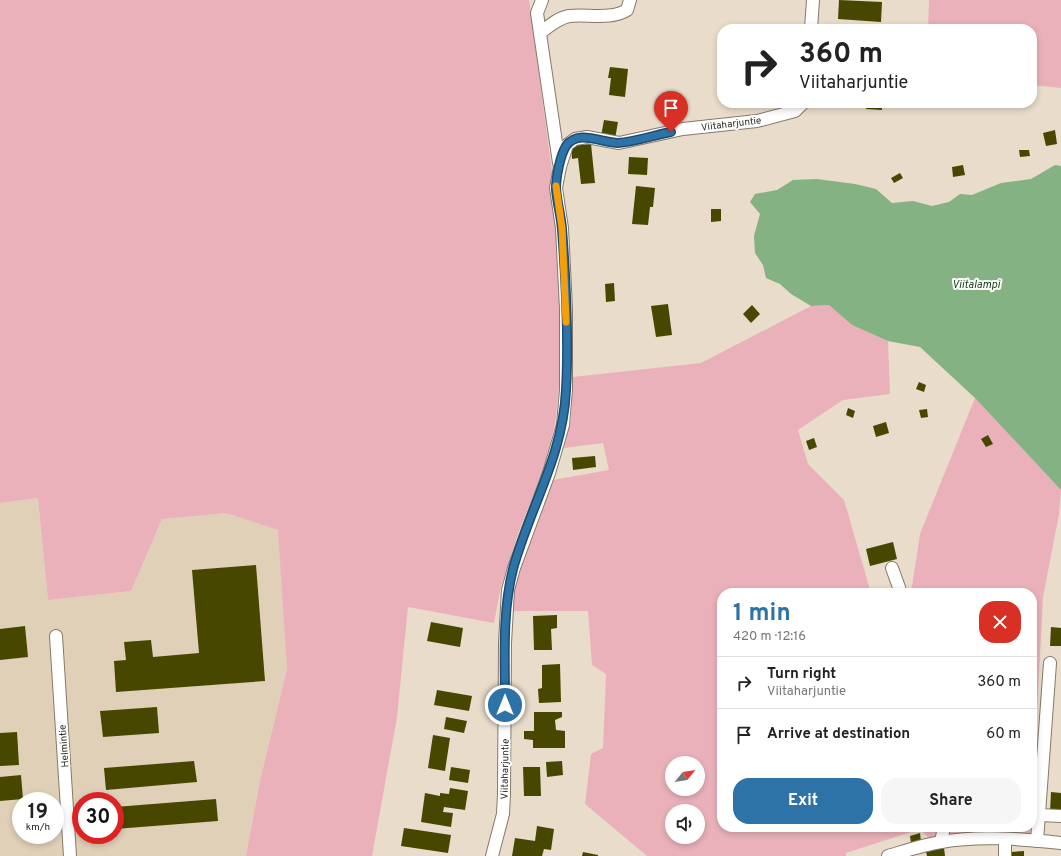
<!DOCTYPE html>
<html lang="en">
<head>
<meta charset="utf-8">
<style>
  :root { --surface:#fff; --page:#f6f6f6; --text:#222; --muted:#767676; --line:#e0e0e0; --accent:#2e73a8 }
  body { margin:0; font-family:Overpass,sans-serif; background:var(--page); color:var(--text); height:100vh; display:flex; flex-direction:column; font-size:15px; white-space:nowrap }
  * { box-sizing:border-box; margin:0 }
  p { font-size:13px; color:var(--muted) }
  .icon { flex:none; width:22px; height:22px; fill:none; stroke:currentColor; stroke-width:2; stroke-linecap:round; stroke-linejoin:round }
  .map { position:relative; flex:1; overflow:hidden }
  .side { position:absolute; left:717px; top:588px; width:320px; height:244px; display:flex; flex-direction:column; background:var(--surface); border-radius:16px; box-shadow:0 2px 6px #0003 }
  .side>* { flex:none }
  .banner { position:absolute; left:717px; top:24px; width:320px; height:84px; border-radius:16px; box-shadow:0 2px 6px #0003; background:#fff; color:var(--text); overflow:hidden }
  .needle { width:26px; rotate:60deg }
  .tools { position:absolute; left:665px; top:756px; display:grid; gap:8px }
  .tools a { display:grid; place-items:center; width:40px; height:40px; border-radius:50%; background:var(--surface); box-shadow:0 2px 6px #0003; font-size:20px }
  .speed { position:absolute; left:12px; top:792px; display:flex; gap:8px; font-size:20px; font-weight:700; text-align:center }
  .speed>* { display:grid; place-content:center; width:52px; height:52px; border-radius:50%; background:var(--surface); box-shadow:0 2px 6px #0003; line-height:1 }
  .speed small { font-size:10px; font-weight:400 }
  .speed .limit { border:6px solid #d22; background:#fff; color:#111 }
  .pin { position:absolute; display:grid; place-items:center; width:34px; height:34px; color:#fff; margin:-41px -17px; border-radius:50% 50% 50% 0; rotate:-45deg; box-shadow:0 0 4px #0007 }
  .pin .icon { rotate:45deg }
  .me { position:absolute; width:44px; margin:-22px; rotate:0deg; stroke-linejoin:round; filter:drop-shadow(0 0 3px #0008) }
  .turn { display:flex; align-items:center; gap:14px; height:84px; padding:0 16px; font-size:18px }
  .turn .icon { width:52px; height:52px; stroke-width:2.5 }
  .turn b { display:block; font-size:28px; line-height:34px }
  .round { display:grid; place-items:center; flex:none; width:42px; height:42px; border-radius:16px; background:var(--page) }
  .overview { display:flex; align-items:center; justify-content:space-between; height:68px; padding:0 16px }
  h1 { font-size:24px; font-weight:700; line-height:30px; color:var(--accent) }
  .primary-button { display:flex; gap:8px; margin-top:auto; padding:8px 16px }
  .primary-button a { flex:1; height:46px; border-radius:16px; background:var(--accent); color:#fff; font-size:16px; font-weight:700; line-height:46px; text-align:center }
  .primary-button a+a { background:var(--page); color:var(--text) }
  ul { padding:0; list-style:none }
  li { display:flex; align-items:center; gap:12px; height:52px; padding:0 16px; border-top:1px solid var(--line) }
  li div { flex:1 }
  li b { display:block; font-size:15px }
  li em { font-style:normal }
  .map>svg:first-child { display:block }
  .built { fill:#e1d0b8; fill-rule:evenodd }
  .green { fill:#eab1ba; fill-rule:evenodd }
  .water { fill:#84b282 }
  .building { fill:#474700 }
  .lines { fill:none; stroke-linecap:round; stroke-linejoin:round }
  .minor-casing { stroke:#857969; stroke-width:14 }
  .minor { stroke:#fff; stroke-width:12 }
  .route-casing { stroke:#1e4b6d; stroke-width:10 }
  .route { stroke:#2e73a8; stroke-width:7 }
  .slow { stroke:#f59e0b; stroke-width:7 }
  .labels { text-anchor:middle; stroke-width:4; stroke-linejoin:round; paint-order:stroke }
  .street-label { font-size:10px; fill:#302b24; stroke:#fff }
  .water-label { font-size:11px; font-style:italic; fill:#0a3c0d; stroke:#fff }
</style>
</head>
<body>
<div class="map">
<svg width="1061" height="856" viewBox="0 0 1061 856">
  <rect width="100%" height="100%" fill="#e9dcca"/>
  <path class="built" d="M38,498L48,600L131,591L162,519L226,513L279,530L287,669L260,781L246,856H0V503ZM21,801H55V835H21ZM81,801H115V835H81Z"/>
  <g class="green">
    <polygon points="0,0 529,0 556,202 562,306 560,377 555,424 543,470 518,534 501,586 494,623 408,607 397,717 372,856 246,856 260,781 287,669 278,530 226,513 162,519 131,591 48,600 38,498 0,503"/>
    <polygon points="929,0 1061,0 1061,88 1032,85 1032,29 928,29"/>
    <path d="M829,305L852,325L888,341L890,394L843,400L798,430L808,464L844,500L871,593H722V827H1031L1030,834L956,833L930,839L920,829L846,853V856H647L585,804L591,754L603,748L606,674L592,665L588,611H512L513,592L553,480L609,470L603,443L564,448L571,419L573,377L701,363L811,306ZM672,763H698V789H672ZM672,811H698V837H672Z"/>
    <polygon points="975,398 1061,490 1059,514 1043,597 1032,805 1032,593 911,593 920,534"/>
  </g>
  <polygon class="water" points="1055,165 1061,166 1061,490 975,398 920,347 888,341 852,325 829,305 811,306 791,294 780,284 766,278 763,265 755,253 754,236 760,214 750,202 755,194 777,190 793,180 817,179 855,184 876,189 892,203 913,201 932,206 949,202 960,194 972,195 1001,183 1031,179"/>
  <g class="building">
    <polygon points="839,0 882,2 881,22 838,19"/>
    <rect x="886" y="25" width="23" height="4"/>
    <polygon points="610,67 628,69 625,97 609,95 611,78 608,78"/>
    <polygon points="866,103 882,103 882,110 866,109"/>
    <polygon points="604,120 618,122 615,139 601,136"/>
    <polygon points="1055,130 1057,144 1046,146 1043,133"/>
    <polygon points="591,144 595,183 581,184 578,158 572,159 571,146"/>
    <polygon points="1019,150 1029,150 1030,156 1020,157"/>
    <polygon points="629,157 648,158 647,175 628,174"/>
    <polygon points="963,165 965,175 953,177 952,167"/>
    <polygon points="900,173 903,178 894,183 891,178"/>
    <polygon points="636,186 655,188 653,207 650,207 648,225 632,224"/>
    <polygon points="711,209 721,209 721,221 711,222"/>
    <polygon points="614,283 615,301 606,302 605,284"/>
    <polygon points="668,304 672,335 656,337 651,306"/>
    <polygon points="752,305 760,314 751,323 743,314"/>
    <polygon points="919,382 926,385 924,392 916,389"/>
    <polygon points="848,408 855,411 853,418 846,415"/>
    <polygon points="927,409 928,417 921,418 919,410"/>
    <polygon points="886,422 889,433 876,437 873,426"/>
    <polygon points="988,435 993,444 986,447 981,439"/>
    <polygon points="814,438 817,447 809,450 806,441"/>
    <polygon points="595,456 596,467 573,470 572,458"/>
    <polygon points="893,542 897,559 870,566 866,549"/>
    <polygon points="256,565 265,681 116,692 114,661 126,660 124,642 151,640 153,657 199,653 192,570"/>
    <polygon points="557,615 557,628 551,629 552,650 534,650 533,616"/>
    <polygon points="431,622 463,628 460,647 427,641"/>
    <polygon points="25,626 28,657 0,660 0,629"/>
    <polygon points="1051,627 1061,628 1061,646 1050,646"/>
    <polygon points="560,664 561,702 539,703 538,689 542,688 542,665"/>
    <polygon points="437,690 472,696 469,711 434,705"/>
    <polygon points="157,707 159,733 103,737 100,711"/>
    <polygon points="534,712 562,712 562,717 555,720 556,730 565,731 565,748 533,748 533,740 524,739 524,731 534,731"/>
    <polygon points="446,717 467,721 464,733 444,729"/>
    <polygon points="17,732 19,765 0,766 0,733"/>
    <polygon points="433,735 450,738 445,771 428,768"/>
    <polygon points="194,761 197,782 106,790 104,768"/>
    <polygon points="562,761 563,775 547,777 546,762"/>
    <polygon points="451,767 470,770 468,783 449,780"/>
    <polygon points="523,767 540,767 541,796 524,796"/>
    <polygon points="21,775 23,799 0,801 0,777"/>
    <polygon points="450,788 468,791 465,810 444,807 443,812 453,813 451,827 421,822 425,793 440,796 440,793 449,794"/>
    <polygon points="1051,792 1061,793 1061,813 1050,812"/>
    <polygon points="216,799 218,821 115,829 115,807"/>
    <polygon points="537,826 554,829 551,850 544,849 542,856 512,856 515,838 535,841"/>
    <polygon points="404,828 451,835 448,853 401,846"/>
    <polygon points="920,833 921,841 911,843 910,836"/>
    <polygon points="944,848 945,856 927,856 926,852"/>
    <polygon points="1024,851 1024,856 1010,856 1010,852"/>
    <polygon points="583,852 598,855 598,856 582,856"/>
  </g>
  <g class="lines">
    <g class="minor-casing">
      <g id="minor">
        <polyline points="542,0 537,13 559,163"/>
        <polyline points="811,29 813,0"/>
        <path d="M540,33C549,26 558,18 569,16C588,14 611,20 627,10L630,0"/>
        <polyline points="892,568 901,593"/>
        <polyline points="56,636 70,856"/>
        <polyline points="1039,815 1061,816"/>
        <polyline points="1037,841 1050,663"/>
        <polyline points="941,842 944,827"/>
        <polyline points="492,856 503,814 504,794 505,643 508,590 514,568 549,473 563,425 566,390 566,309 562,228 556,188 560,167 567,145 575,139 587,137 619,143 683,129 757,121 795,111 803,103"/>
        <path d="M888,856C905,851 923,845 941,842C981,835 1021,839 1061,843"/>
        <polyline points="1005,856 1005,839"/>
      </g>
    </g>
    <use href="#minor" class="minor"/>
  </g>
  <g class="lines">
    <g class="route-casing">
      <path id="route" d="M505,705C505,660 502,612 513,569C530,507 563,456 566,390C569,337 566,282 562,229C561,216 557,202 556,189C556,177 560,156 566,146C578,129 602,143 618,143C635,142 654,135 671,132"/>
    </g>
    <use href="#route" class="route"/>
    <polyline class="slow" points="556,186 562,228 566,322"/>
  </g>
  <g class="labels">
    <g class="street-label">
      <text transform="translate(731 123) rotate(-7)" y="4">Viitaharjuntie</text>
      <text transform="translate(63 746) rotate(-94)" y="4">Helmintie</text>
      <text transform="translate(504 769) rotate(-89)" y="4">Viitaharjuntie</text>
    </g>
    <g class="water-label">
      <text x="976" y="288">Viitalampi</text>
    </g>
  </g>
</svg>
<div class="tools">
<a><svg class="needle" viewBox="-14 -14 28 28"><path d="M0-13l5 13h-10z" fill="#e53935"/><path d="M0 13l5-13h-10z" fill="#767676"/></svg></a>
<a><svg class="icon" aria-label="sound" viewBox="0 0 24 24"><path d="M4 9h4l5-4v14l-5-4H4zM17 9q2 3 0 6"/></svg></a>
</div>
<div class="speed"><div>19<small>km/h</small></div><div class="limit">30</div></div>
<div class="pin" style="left:671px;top:132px;background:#d93025"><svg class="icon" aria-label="arrive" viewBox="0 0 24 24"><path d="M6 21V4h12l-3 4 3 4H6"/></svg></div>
<svg class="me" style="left:505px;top:705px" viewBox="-20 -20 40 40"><circle r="17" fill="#2e73a8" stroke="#fff" stroke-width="3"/><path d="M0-11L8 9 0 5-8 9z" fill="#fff"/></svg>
<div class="banner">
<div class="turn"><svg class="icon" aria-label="right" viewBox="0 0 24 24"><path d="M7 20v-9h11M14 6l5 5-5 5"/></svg><div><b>360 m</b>Viitaharjuntie</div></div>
</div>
<section class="side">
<div class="overview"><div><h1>1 min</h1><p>420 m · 12:16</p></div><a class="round" style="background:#d93025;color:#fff"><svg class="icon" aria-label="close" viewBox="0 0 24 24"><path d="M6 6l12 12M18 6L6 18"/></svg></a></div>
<ul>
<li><svg class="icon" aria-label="right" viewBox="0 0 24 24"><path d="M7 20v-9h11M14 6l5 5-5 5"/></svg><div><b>Turn right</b><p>Viitaharjuntie</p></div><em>360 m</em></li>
<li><svg class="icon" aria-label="arrive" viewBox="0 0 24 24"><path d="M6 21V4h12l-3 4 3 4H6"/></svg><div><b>Arrive at destination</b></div><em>60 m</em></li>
</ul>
<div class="primary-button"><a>Exit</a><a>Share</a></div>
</section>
</div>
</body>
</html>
